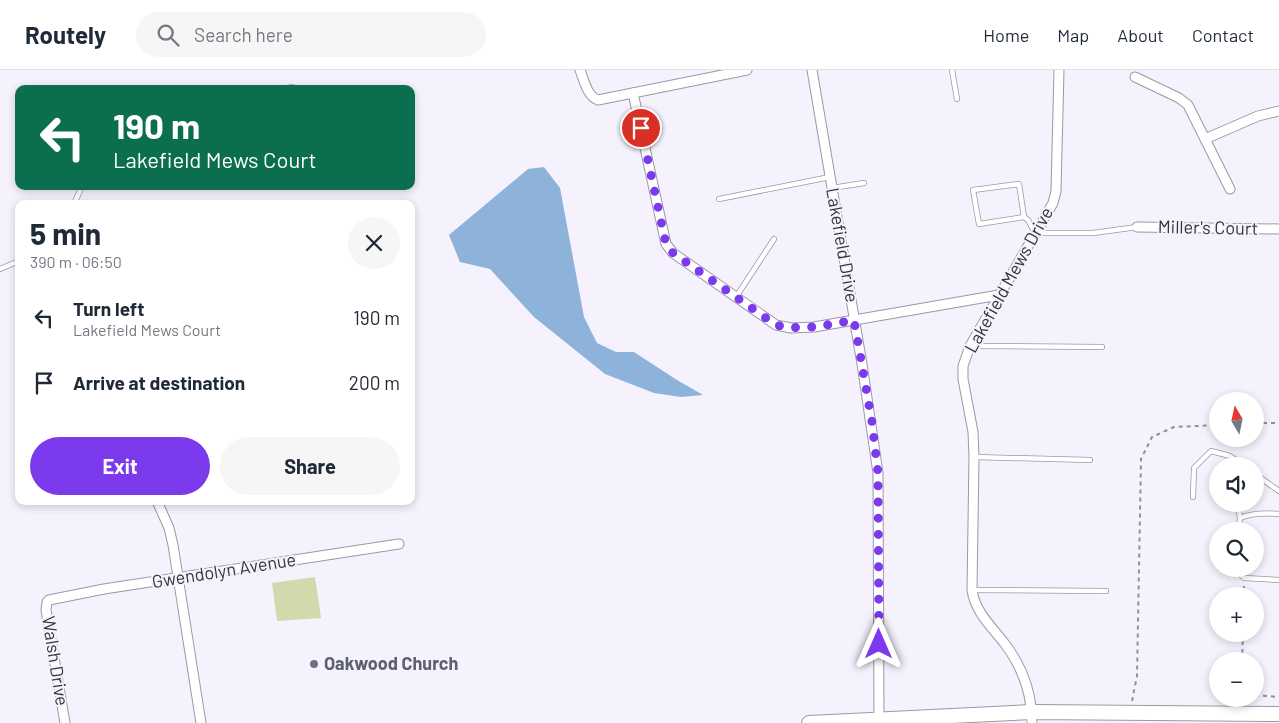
<!DOCTYPE html>
<html lang="en">
<head>
<meta charset="utf-8">
<style>
  :root { --surface:#fff; --page:#f6f6f7; --text:#1f2937; --muted:#747a83; --line:#e0e1e3; --accent:#7c3aed }
  body { margin:0; font-family:Barlow,sans-serif; background:var(--page); color:var(--text); height:100vh; display:flex; flex-direction:column; font-size:19px; white-space:nowrap }
  * { box-sizing:border-box; margin:0 }
  p { font-size:16px; color:var(--muted) }
  .icon { flex:none; width:28px; height:28px; fill:none; stroke:currentColor; stroke-width:2; stroke-linecap:round; stroke-linejoin:round }
  .map { position:relative; flex:1; overflow:hidden }
  .sheet { position:absolute; left:15px; top:130px; width:400px; height:305px; display:flex; flex-direction:column; background:var(--surface); border-radius:10px; box-shadow:0 2px 8px #0003 }
  .sheet>* { flex:none }
  .banner { position:absolute; left:15px; top:15px; width:400px; height:105px; border-radius:10px; box-shadow:0 2px 8px #0003; background:#0b6e4f; color:#fff; overflow:hidden }
  .needle { width:32px; rotate:351deg }
  .fabs { position:absolute; left:1209px; top:322px; display:grid; gap:10px }
  .fabs a { display:grid; place-items:center; width:55px; height:55px; border-radius:50%; background:var(--surface); box-shadow:0 2px 8px #0003; font-size:25px }
  .pin { position:absolute; display:grid; place-items:center; width:42px; height:42px; color:#fff; margin:-21px; border:2px solid #fff; border-radius:50%; box-shadow:0 1px 5px #0007 }
  .me { position:absolute; width:55px; margin:-28px; rotate:0deg; stroke-linejoin:round; filter:drop-shadow(0 0 4px #0008) }
  .turn { display:flex; align-items:center; gap:18px; height:105px; padding:0 15px; font-size:22px }
  .turn .icon { width:65px; height:65px; stroke-width:2.5 }
  .turn b { display:block; font-size:35px; line-height:42px }
  .round { display:grid; place-items:center; flex:none; width:52px; height:52px; border-radius:26px; background:var(--page) }
  .headline { display:flex; align-items:center; justify-content:space-between; height:85px; padding:0 15px }
  h1 { font-size:30px; font-weight:700; line-height:38px }
  .action { display:flex; gap:10px; margin-top:auto; padding:10px 15px }
  .action a { flex:1; height:58px; border-radius:30px; background:var(--accent); color:#fff; font-size:20px; font-weight:700; line-height:58px; text-align:center }
  .action a+a { background:var(--page); color:var(--text) }
  ul { padding:0; list-style:none }
  li { display:flex; align-items:center; gap:15px; height:65px; padding:0 15px }
  li div { flex:1 }
  li b { display:block; font-size:19px }
  li em { font-style:normal }
  header { display:flex; align-items:center; gap:30px; box-sizing:border-box; height:70px; padding:0 25px; background:var(--surface); border-bottom:1px solid var(--line) }
  header strong { font-size:24px }
  nav { display:flex; gap:28px; margin-inline-start:auto; font-size:18px }
  .search { width:350px; height:45px; background:var(--page); display:flex; align-items:center; gap:12px; box-sizing:border-box; padding:0 18px; border-radius:28px; color:var(--muted); font-size:19px }
  .map>svg:first-child { display:block }
  .green { fill:#d4d9ad }
  .water { fill:#8db3db }
  .lines { fill:none; stroke-linecap:round; stroke-linejoin:round }
  .lane-casing { stroke:#9b98a5; stroke-width:6 }
  .street-casing { stroke:#9b98a5; stroke-width:11 }
  .secondary-casing { stroke:#9b98a5; stroke-width:16 }
  .path { stroke:#928f98; stroke-width:2; stroke-dasharray:4 4; stroke-linecap:butt }
  .lane { stroke:#fff; stroke-width:4.5 }
  .street { stroke:#fff; stroke-width:9 }
  .secondary { stroke:#fff; stroke-width:14 }
  .route { stroke:#7c3aed; stroke-width:9; stroke-dasharray:0 16.2 }
  .worship-dot { fill:#6b7280; stroke:#f5f2fd; stroke-width:2 }
  .labels { text-anchor:middle; stroke-width:4; stroke-linejoin:round; paint-order:stroke }
  .street-label { font-size:18px; fill:#36343a; stroke:#f5f2fd }
  .worship-label { font-size:18px; font-weight:bold; fill:#5b616d; stroke:#f5f2fd; text-anchor:start }
</style>
</head>
<body>
<header>
<strong>Routely</strong>
<div class="search"><svg class="icon" aria-label="search" viewBox="0 0 24 24"><circle cx="10" cy="10" r="6"/><path d="M15 15l6 6"/></svg>Search here</div>
<nav><a>Home</a><a>Map</a><a>About</a><a>Contact</a></nav>
</header>
<div class="map">
<svg width="1279" height="653" viewBox="0 0 1279 653">
  <rect width="100%" height="100%" fill="#f5f2fd"/>
  <polygon class="green" points="315,507 321,548 277,551 272,513"/>
  <polygon class="water" points="544,97 560,118 584,247 597,273 616,282 634,282 677,310 703,325 681,327 654,323 605,304 534,247 490,199 460,192 449,165 528,99"/>
  <g class="lines">
    <g class="lane-casing">
      <g id="lane">
        <polyline points="952,0 957,29"/>
        <polyline points="284,19 292,17 298,19"/>
        <polyline points="832,118 864,113"/>
        <polyline points="719,129 830,107"/>
        <polyline points="74,134 82,116"/>
        <polyline points="1024,147 979,154 973,120 1019,114 1024,147 1028,150 1035,163 1093,163 1137,157"/>
        <polyline points="0,199 19,191"/>
        <polyline points="736,227 774,169"/>
        <polyline points="971,276 1102,277"/>
        <polyline points="974,387 1090,390"/>
        <polyline points="1255,404 1279,421"/>
        <polyline points="1193,427 1194,398 1211,381 1230,386 1245,396"/>
        <polyline points="1238,434 1240,448"/>
        <path d="M1238,461L1240,448C1251,443 1267,443 1279,444"/>
        <polyline points="1238,499 1240,504 1244,508 1279,510"/>
        <polyline points="972,520 1106,521"/>
      </g>
    </g>
    <g class="street-casing">
      <g id="street">
        <path d="M580,0C584,10 587,26 598,30L747,0"/>
        <polyline points="812,0 862,294 878,403 879,653"/>
        <polyline points="1135,7 1179,28 1188,35 1230,119"/>
        <polyline points="633,23 666,174 673,183 776,255 791,258 814,257 999,225"/>
        <polyline points="1205,69 1258,46 1279,41"/>
        <polyline points="1137,157 1279,159"/>
        <polyline points="157,431 169,458 173,475 201,653"/>
        <polyline points="65,653 46,540 47,532 49,530 104,519 399,474"/>
        <path d="M1032,653C1032,624 1023,598 1005,574C992,557 975,542 972,520L974,387L973,362L963,309V296L970,276L1053,133L1056,121L1059,0"/>
      </g>
    </g>
    <g class="secondary-casing">
      <polyline id="secondary" points="809,653 1032,642 1279,644"/>
    </g>
    <g class="path">
      <polyline points="1255,353 1279,353"/>
      <polyline points="1243,526 1244,516"/>
      <polyline points="1242,591 1243,564"/>
      <polyline points="1255,625 1279,627"/>
      <polyline points="1132,631 1137,606 1141,389 1152,367 1174,357 1218,355"/>
    </g>
    <use href="#lane" class="lane"/>
    <use href="#street" class="street"/>
    <use href="#secondary" class="secondary"/>
  </g>
  <g class="lines">
    <path class="route" d="M641,58L664,165L666,174L673,183L776,255C803,261 827,255 854,250L872,352L878,403L879,574"/>
  </g>
  <circle class="worship-dot" cx="314" cy="594" r="5"/>
  <g class="labels">
    <g class="street-label">
      <text transform="translate(1208 158) rotate(1)" y="6">Miller's Court</text>
      <text transform="translate(842 175) rotate(80)" y="6">Lakefield Drive</text>
      <text transform="translate(1009 210) rotate(-61)" y="6">Lakefield Mews Drive</text>
      <text transform="translate(224 501) rotate(-9)" y="6">Gwendolyn Avenue</text>
      <text transform="translate(55 591) rotate(81)" y="6">Walsh Drive</text>
    </g>
    <g class="worship-label">
      <text x="324" y="600">Oakwood Church</text>
    </g>
  </g>
</svg>
<div class="fabs">
<a><svg class="needle" viewBox="-14 -14 28 28"><path d="M0-13l5 13h-10z" fill="#e53935"/><path d="M0 13l5-13h-10z" fill="#747a83"/></svg></a>
<a><svg class="icon" aria-label="sound" viewBox="0 0 24 24"><path d="M4 9h4l5-4v14l-5-4H4zM17 9q2 3 0 6"/></svg></a>
<a><svg class="icon" aria-label="search" viewBox="0 0 24 24"><circle cx="10" cy="10" r="6"/><path d="M15 15l6 6"/></svg></a>
<a>+</a>
<a>−</a>
</div>
<div class="pin" style="left:641px;top:58px;background:#d93025"><svg class="icon" aria-label="arrive" viewBox="0 0 24 24"><path d="M6 21V4h12l-3 4 3 4H6"/></svg></div>
<svg class="me" style="left:879px;top:574px" viewBox="-20 -20 40 40"><path d="M0-17L14 15 0 8-14 15z" fill="#7c3aed" stroke="#fff" stroke-width="4"/></svg>
<div class="banner">
<div class="turn"><svg class="icon" aria-label="left" viewBox="0 0 24 24"><path d="M17 20v-9H6M10 6l-5 5 5 5"/></svg><div><b>190 m</b>Lakefield Mews Court</div></div>
</div>
<section class="sheet">
<div class="headline"><div><h1>5 min</h1><p>390 m · 06:50</p></div><a class="round"><svg class="icon" aria-label="close" viewBox="0 0 24 24"><path d="M6 6l12 12M18 6L6 18"/></svg></a></div>
<ul>
<li><svg class="icon" aria-label="left" viewBox="0 0 24 24"><path d="M17 20v-9H6M10 6l-5 5 5 5"/></svg><div><b>Turn left</b><p>Lakefield Mews Court</p></div><em>190 m</em></li>
<li><svg class="icon" aria-label="arrive" viewBox="0 0 24 24"><path d="M6 21V4h12l-3 4 3 4H6"/></svg><div><b>Arrive at destination</b></div><em>200 m</em></li>
</ul>
<div class="action"><a>Exit</a><a>Share</a></div>
</section>
</div>
</body>
</html>
